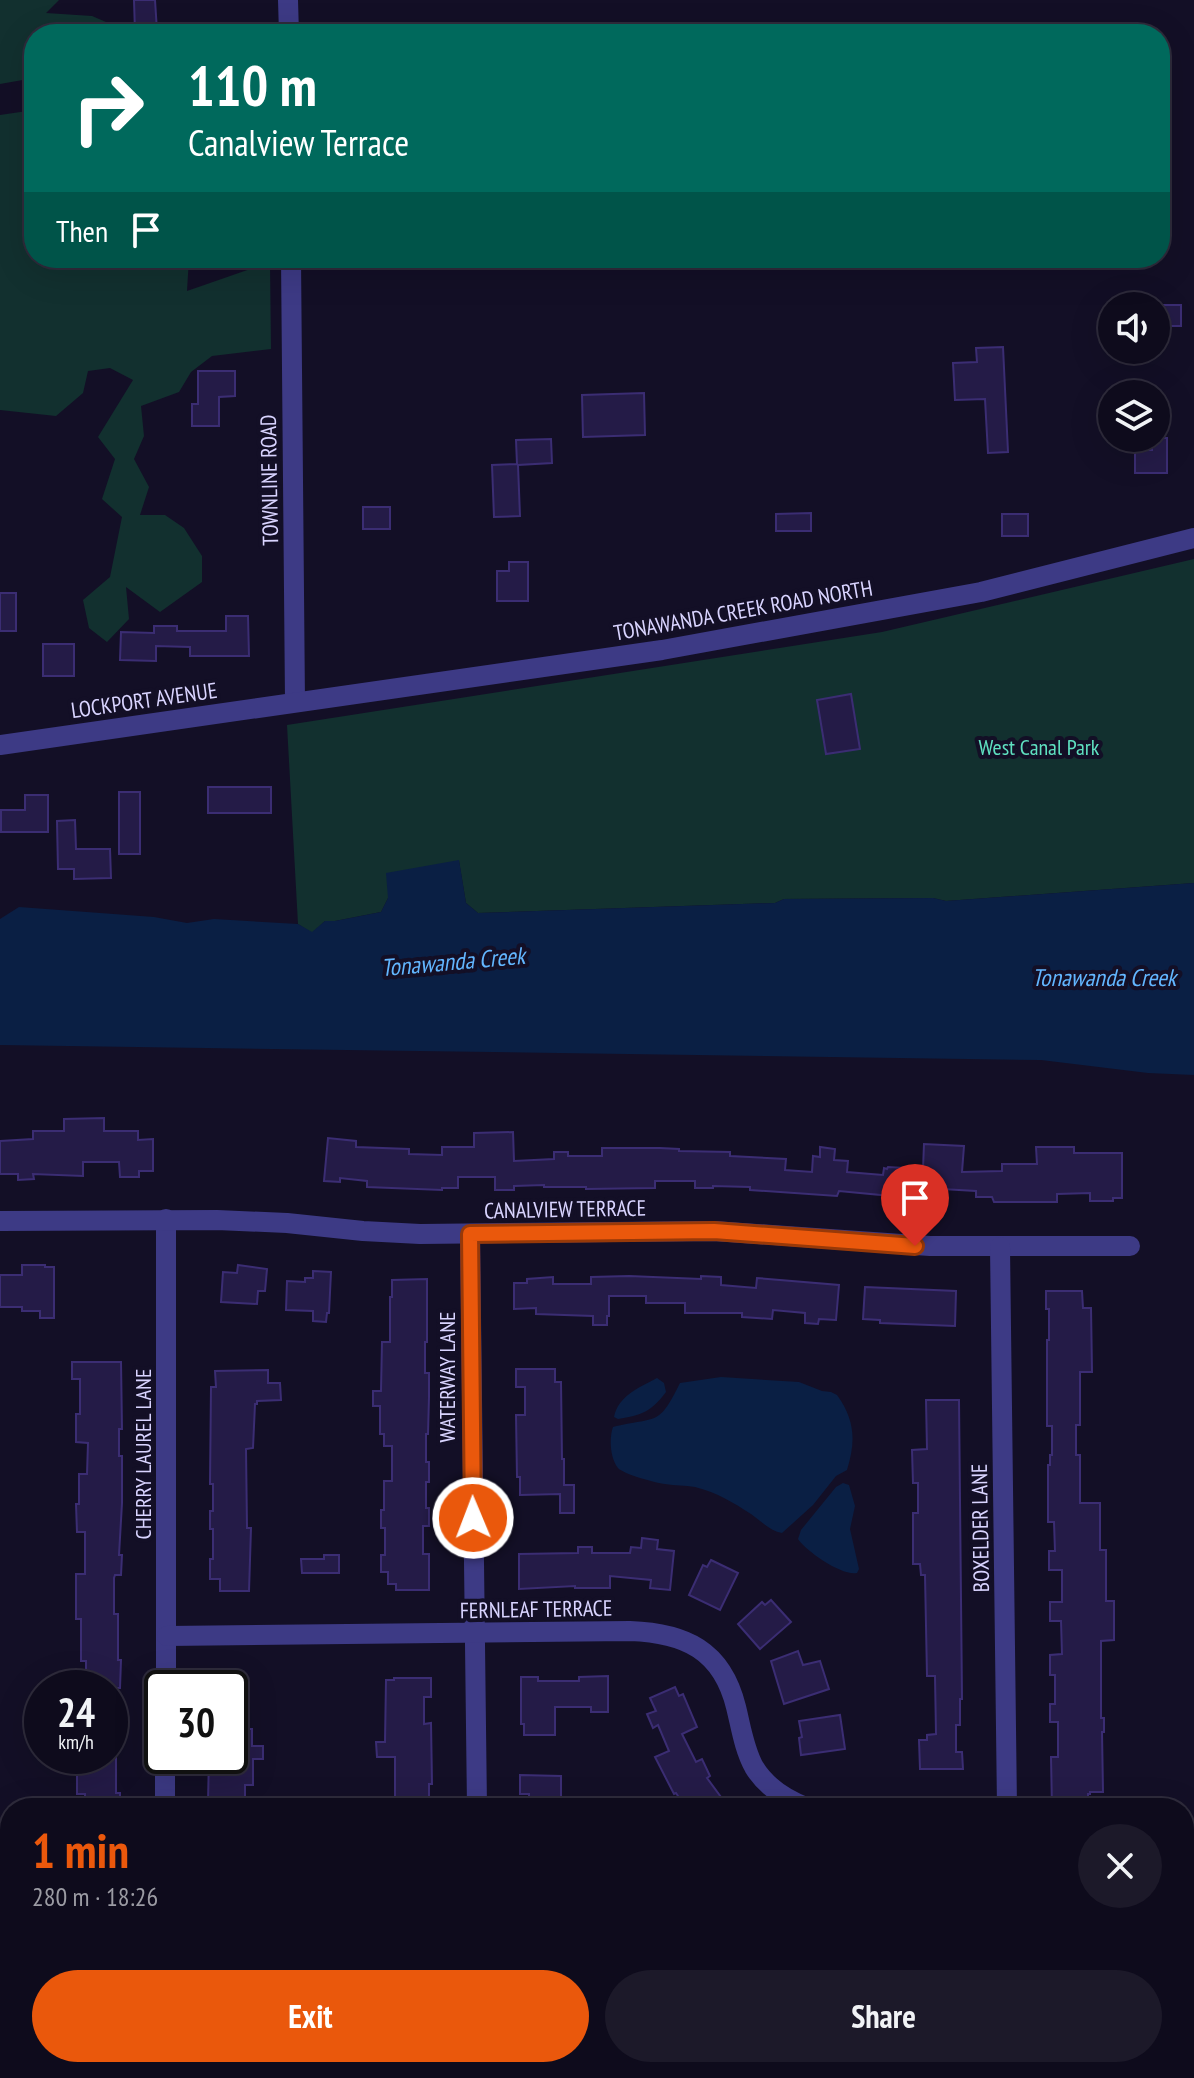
<!DOCTYPE html>
<html lang="en">
<head>
<meta charset="utf-8">
<style>
  :root { --surface:#0e0b1c; --page:#1c1929; --text:#f1f3f6; --muted:#9b9ba3; --line:#2e2b3b; --accent:#ea580c }
  body { margin:0; font-family:"PT Sans Narrow",sans-serif; background:var(--page); color:var(--text); height:100vh; display:flex; flex-direction:column; font-size:30px; white-space:nowrap }
  * { box-sizing:border-box; margin:0 }
  p { font-size:26px; color:var(--muted) }
  .icon { flex:none; width:44px; height:44px; fill:none; stroke:currentColor; stroke-width:2; stroke-linecap:round; stroke-linejoin:round }
  .map { position:relative; flex:1; overflow:hidden }
  .drawer { position:absolute; left:0px; top:1798px; width:1194px; height:280px; display:flex; flex-direction:column; background:var(--surface); border-radius:32px 32px 0 0; box-shadow:0 8px 32px #0002,0 0 0 2px var(--line) }
  .drawer>* { flex:none }
  .top-card { position:absolute; left:24px; top:24px; width:1146px; height:244px; border-radius:32px; box-shadow:0 8px 32px #0002,0 0 0 2px var(--line); background:#00695c; color:#fff; overflow:hidden }
  .fabs { position:absolute; left:1098px; top:292px; display:grid; gap:16px }
  .fabs a { display:grid; place-items:center; width:72px; height:72px; border-radius:50%; background:var(--surface); box-shadow:0 8px 32px #0002,0 0 0 2px var(--line); font-size:40px }
  .speed { position:absolute; left:24px; top:1670px; display:flex; gap:16px; font-size:40px; font-weight:700; text-align:center }
  .speed>* { display:grid; place-content:center; width:104px; height:104px; border-radius:50%; background:var(--surface); box-shadow:0 8px 32px #0002,0 0 0 2px var(--line); line-height:1 }
  .speed small { font-size:20px; font-weight:400 }
  .speed .limit { border:4px solid #111; border-radius:12px; background:#fff; color:#111 }
  .pin { position:absolute; display:grid; place-items:center; width:68px; height:68px; color:#fff; margin:-82px -34px; border-radius:50% 50% 50% 0; rotate:-45deg; box-shadow:0 0 8px #0007 }
  .pin .icon { rotate:45deg }
  .me { position:absolute; width:88px; margin:-44px; rotate:359deg; stroke-linejoin:round; filter:drop-shadow(0 0 6px #0008) }
  .turn { display:flex; align-items:center; gap:28px; height:168px; padding:0 32px; font-size:36px }
  .turn .icon { width:104px; height:104px; stroke-width:2.5 }
  .turn b { display:block; font-size:56px; line-height:68px }
  .then { display:flex; align-items:center; height:76px; padding:0 32px; background:#0003; gap:16px; font-size:30px }
  .round { display:grid; place-items:center; flex:none; width:84px; height:84px; border-radius:42px; background:var(--page) }
  .summary { display:flex; align-items:center; justify-content:space-between; height:136px; padding:0 32px }
  h1 { font-size:48px; font-weight:600; line-height:60px; color:var(--accent) }
  .cta { display:flex; gap:16px; margin-top:auto; padding:16px 32px }
  .cta a { flex:1; height:92px; border-radius:48px; background:var(--accent); color:#fff; font-size:32px; font-weight:600; line-height:92px; text-align:center }
  .cta a+a { background:var(--page); color:var(--text) }
  .map>svg:first-child { display:block }
  .green { fill:#12302f }
  .water { fill:#0a1f44 }
  .building { fill:#241b47; stroke:#3b2d73; stroke-width:2 }
  .lines { fill:none; stroke-linecap:round; stroke-linejoin:round }
  .minor { stroke:#3d3a85; stroke-width:20 }
  .tertiary { stroke:#3d3a85; stroke-width:20 }
  .route-casing { stroke:#983908; stroke-width:20 }
  .route { stroke:#ea580c; stroke-width:14 }
  .labels { text-anchor:middle; stroke-width:8; stroke-linejoin:round; paint-order:stroke }
  .street-label { font-size:22px; fill:#d9d4ff; stroke:#130f26 }
  .park-label { font-size:22px; fill:#5fe0c0; stroke:#130f26 }
  .water-label { font-size:24px; font-style:italic; fill:#62b6ff; stroke:#130f26 }
</style>
</head>
<body>
<div class="map">
<svg width="1194" height="2078" viewBox="0 0 1194 2078">
  <rect width="100%" height="100%" fill="#130f26"/>
  <g class="green">
    <polygon points="0,0 59,0 46,13 92,16 120,28 148,34 34,34 34,78 0,84"/>
    <polygon points="34,110 34,258 189,258 187,291 270,262 271,349 212,356 191,372 179,392 141,406 144,436 134,459 149,487 140,515 165,515 184,528 202,556 202,582 160,612 126,587 129,619 107,642 89,628 83,600 110,577 122,517 102,499 115,459 98,437 133,380 110,368 88,371 83,393 56,416 0,410 0,115"/>
    <polygon points="1194,559 1194,883 946,901 933,898 784,899 775,903 478,913 466,903 459,861 388,898 381,912 335,921 325,921 312,933 298,924 287,725 882,632"/>
  </g>
  <g class="water">
    <polygon points="459,860 466,903 478,913 775,903 784,899 933,898 946,901 1194,883 1194,1075 1148,1073 1041,1060 0,1045 0,919 19,907 154,917 187,923 214,919 298,924 312,932 325,921 335,921 381,912 388,898 386,873"/>
    <path d="M721,1377L799,1382L822,1391L831,1392L837,1395C855,1420 856,1441 847,1470L836,1476L813,1505L782,1533C770,1531 761,1521 751,1514C734,1503 716,1492 695,1487C685,1485 675,1486 665,1484C656,1483 623,1474 618,1468C610,1458 609,1438 613,1427C657,1416 658,1428 680,1383Z"/>
    <path d="M657,1378L664,1383L666,1392C651,1412 642,1415 618,1419L614,1417C618,1396 640,1387 657,1378Z"/>
    <path d="M843,1483L849,1485L855,1506L850,1529L859,1569L857,1573C842,1576 807,1552 798,1539L801,1530L836,1487Z"/>
  </g>
  <g class="building">
    <polygon points="134,0 155,0 157,31 135,32"/>
    <rect x="1160" y="305" width="21" height="21"/>
    <polygon points="1003,347 1008,452 988,453 985,399 955,400 953,363 977,362 976,348"/>
    <polygon points="198,371 235,371 235,396 219,397 219,426 192,426 192,404 198,404"/>
    <polygon points="644,393 645,435 583,437 582,395"/>
    <polygon points="1152,438 1167,438 1167,473 1135,473 1135,450 1152,450"/>
    <polygon points="551,439 552,463 518,465 520,516 494,517 492,465 517,464 516,440"/>
    <rect x="363" y="507" width="27" height="22"/>
    <polygon points="811,513 811,531 776,531 776,514"/>
    <rect x="1002" y="514" width="26" height="22"/>
    <polygon points="509,562 528,562 528,601 497,601 497,571 509,571"/>
    <rect x="0" y="593" width="16" height="38"/>
    <polygon points="226,616 248,616 249,656 190,656 190,647 156,646 156,661 120,660 121,632 154,633 154,626 177,626 177,631 226,631"/>
    <rect x="43" y="644" width="31" height="32"/>
    <polygon points="851,694 860,749 826,754 817,700"/>
    <rect x="208" y="787" width="63" height="26"/>
    <rect x="119" y="792" width="21" height="62"/>
    <polygon points="25,795 48,795 48,832 1,832 1,810 25,810"/>
    <polygon points="75,820 76,849 110,849 111,878 74,879 74,869 58,869 57,821"/>
    <polygon points="104,1118 104,1131 138,1131 138,1140 153,1139 153,1171 139,1171 139,1177 120,1177 119,1162 83,1162 83,1176 33,1174 34,1179 18,1180 18,1174 0,1174 0,1141 33,1139 33,1131 64,1131 64,1119"/>
    <polygon points="513,1132 514,1161 554,1159 554,1152 568,1152 568,1156 602,1156 602,1148 660,1148 679,1149 679,1151 730,1152 730,1156 786,1159 785,1170 812,1172 813,1156 820,1157 820,1147 835,1149 834,1160 848,1161 847,1172 883,1175 884,1168 887,1169 888,1167 923,1169 924,1144 964,1146 962,1172 1002,1171 1002,1164 1037,1164 1036,1147 1074,1147 1074,1153 1122,1153 1122,1198 1113,1198 1113,1201 1090,1201 1090,1193 1057,1194 1057,1202 994,1202 992,1197 976,1197 976,1191 942,1189 941,1202 891,1200 891,1196 839,1191 837,1196 750,1190 750,1187 713,1186 713,1188 695,1188 695,1181 655,1181 655,1188 586,1189 586,1187 544,1187 544,1185 514,1186 514,1190 495,1190 495,1177 458,1177 458,1188 442,1188 442,1190 367,1187 367,1181 340,1178 340,1182 324,1181 328,1138 356,1141 356,1147 409,1149 409,1154 442,1155 442,1147 474,1147 474,1133"/>
    <polygon points="22,1265 45,1265 45,1267 54,1267 54,1318 40,1318 40,1311 22,1311 22,1307 0,1307 0,1275 22,1275"/>
    <polygon points="238,1265 267,1269 265,1291 258,1291 257,1304 221,1302 223,1272 237,1273"/>
    <polygon points="313,1271 331,1272 329,1313 327,1313 326,1322 313,1321 313,1311 286,1310 287,1281 305,1282 305,1278 313,1278"/>
    <polygon points="629,1276 701,1279 701,1276 721,1277 721,1285 756,1288 757,1278 839,1285 836,1320 819,1319 818,1324 805,1323 805,1313 773,1310 772,1319 742,1317 742,1313 685,1313 685,1303 646,1303 646,1296 609,1296 609,1316 607,1316 607,1325 593,1325 593,1316 536,1314 536,1308 514,1309 514,1283 527,1283 527,1279 553,1277 553,1284 591,1284 591,1277"/>
    <polygon points="427,1279 427,1342 425,1342 425,1373 429,1373 429,1397 428,1434 426,1434 426,1462 429,1462 429,1482 426,1482 426,1508 429,1508 429,1526 423,1526 423,1554 429,1554 429,1590 396,1590 396,1584 388,1584 388,1572 381,1572 381,1555 385,1555 385,1528 381,1528 381,1510 384,1510 384,1481 392,1481 392,1446 384,1446 384,1434 380,1434 380,1406 373,1406 373,1391 381,1391 382,1342 390,1342 390,1297 392,1297 392,1280"/>
    <polygon points="865,1287 956,1291 955,1326 880,1323 880,1320 863,1319"/>
    <polygon points="1046,1291 1082,1291 1083,1308 1091,1308 1092,1372 1080,1372 1080,1425 1076,1425 1076,1455 1080,1455 1080,1503 1100,1503 1100,1550 1106,1550 1106,1601 1114,1601 1114,1640 1101,1641 1101,1718 1104,1718 1104,1732 1102,1732 1103,1792 1090,1792 1090,1794 1088,1794 1088,1808 1052,1808 1051,1757 1058,1757 1058,1722 1050,1722 1050,1704 1055,1704 1055,1675 1050,1675 1050,1655 1062,1654 1061,1621 1050,1621 1050,1602 1062,1602 1062,1570 1049,1570 1049,1551 1055,1551 1054,1522 1048,1522 1048,1465 1050,1465 1050,1455 1052,1455 1052,1426 1047,1426 1047,1340 1049,1340 1049,1309 1046,1309"/>
    <polygon points="72,1362 121,1362 122,1429 119,1429 119,1456 122,1456 122,1503 119,1555 122,1555 121,1575 115,1575 114,1578 114,1614 118,1614 118,1660 121,1660 120,1688 86,1688 86,1661 81,1661 81,1619 76,1619 76,1574 85,1574 85,1532 77,1532 76,1504 79,1504 79,1474 87,1474 88,1443 76,1442 76,1414 80,1414 80,1379 72,1379"/>
    <polygon points="516,1369 555,1369 555,1382 561,1382 562,1459 564,1459 564,1485 574,1485 574,1513 560,1513 560,1494 520,1495 520,1477 517,1477 516,1415 525,1415 525,1387 516,1387"/>
    <polygon points="268,1370 268,1383 280,1383 281,1400 257,1401 257,1404 255,1404 253,1448 246,1449 247,1528 251,1528 249,1591 220,1591 220,1579 210,1579 210,1559 213,1559 213,1529 210,1529 210,1511 213,1511 213,1484 210,1484 211,1387 216,1387 215,1371"/>
    <polygon points="926,1400 959,1400 962,1699 960,1699 960,1725 956,1725 956,1752 962,1752 963,1769 920,1769 919,1740 927,1740 927,1735 936,1734 935,1676 927,1676 925,1575 921,1575 920,1564 913,1564 913,1513 918,1513 918,1483 913,1483 912,1450 927,1449"/>
    <polygon points="642,1538 658,1540 657,1549 674,1551 670,1590 650,1588 651,1580 610,1576 610,1588 575,1588 575,1586 519,1589 519,1554 578,1553 578,1547 592,1547 592,1553 630,1553 631,1547 641,1548"/>
    <polygon points="324,1555 339,1555 339,1573 302,1573 301,1559 324,1559"/>
    <polygon points="711,1560 738,1573 720,1610 689,1595 703,1565 707,1567"/>
    <polygon points="771,1600 791,1622 760,1649 738,1624 762,1602 765,1605"/>
    <polygon points="798,1651 803,1665 820,1661 829,1689 784,1704 771,1661"/>
    <polygon points="608,1676 608,1712 591,1712 591,1707 555,1707 555,1735 524,1735 524,1724 521,1724 521,1677 538,1677 538,1681 579,1681 579,1677"/>
    <polygon points="394,1678 431,1678 431,1697 424,1697 424,1724 431,1723 432,1784 429,1784 429,1801 395,1802 395,1757 377,1757 376,1742 385,1742 386,1680 394,1680"/>
    <polygon points="230,1685 243,1685 243,1729 252,1729 252,1746 263,1746 263,1759 253,1759 253,1785 245,1785 245,1802 208,1802 209,1756 230,1756"/>
    <polygon points="675,1687 679,1696 683,1694 697,1727 682,1734 696,1762 702,1759 710,1776 707,1778 729,1808 686,1808 676,1793 674,1794 655,1757 669,1751 658,1725 653,1728 647,1714 656,1711 650,1698"/>
    <polygon points="840,1715 845,1749 801,1755 799,1738 802,1737 799,1721"/>
    <polygon points="77,1756 116,1756 116,1793 120,1793 120,1808 85,1808 85,1794 77,1794"/>
    <polygon points="520,1775 561,1776 561,1806 529,1806 529,1794 520,1794"/>
  </g>
  <g class="lines">
    <g class="minor">
      <polyline points="166,1219 166,1688"/>
      <polyline points="0,1221 217,1220 287,1223 363,1231 420,1234 714,1231 930,1246 1130,1246"/>
      <polyline points="470,1234 477,1808"/>
      <polyline points="1000,1247 1007,1808"/>
      <path d="M167,1636L630,1631C685,1633 722,1650 736,1707C741,1727 744,1749 754,1767C766,1787 787,1800 808,1808"/>
      <polyline points="165,1808 165,1756"/>
      <polyline points="198,2068 203,2078"/>
      <polyline points="477,2078 498,2069"/>
      <polyline points="957,2078 964,2068"/>
    </g>
    <g class="tertiary">
      <polyline points="288,0 289,34"/>
      <polyline points="291,258 295,702"/>
      <polyline points="0,745 662,650 981,592 1194,538"/>
    </g>
  </g>
  <g class="lines">
    <g class="route-casing">
      <polyline id="route" points="473,1518 470,1234 714,1231 915,1246"/>
    </g>
    <use href="#route" class="route"/>
  </g>
  <g class="labels">
    <g class="street-label">
      <text transform="translate(269 480) rotate(-91)" y="8">TOWNLINE ROAD</text>
      <text transform="translate(743 610) rotate(-10)" y="8">TONAWANDA CREEK ROAD NORTH</text>
      <text transform="translate(144 700) rotate(-8)" y="8">LOCKPORT AVENUE</text>
      <text transform="translate(565 1209) rotate(-1)" y="8">CANALVIEW TERRACE</text>
      <text transform="translate(447 1377) rotate(-90)" y="8">WATERWAY LANE</text>
      <text transform="translate(143 1454) rotate(-90)" y="8">CHERRY LAUREL LANE</text>
      <text transform="translate(980 1528) rotate(-91)" y="8">BOXELDER LANE</text>
      <text transform="translate(536 1609) rotate(-1)" y="8">FERNLEAF TERRACE</text>
    </g>
    <g class="park-label">
      <text x="1039" y="755">West Canal Park</text>
    </g>
    <g class="water-label">
      <text transform="translate(453 962) rotate(-5)" y="8">Tonawanda Creek</text>
      <text x="1104" y="986">Tonawanda Creek</text>
    </g>
  </g>
</svg>
<div class="fabs">
<a><svg class="icon" aria-label="sound" viewBox="0 0 24 24"><path d="M4 9h4l5-4v14l-5-4H4zM17 9q2 3 0 6"/></svg></a>
<a><svg class="icon" aria-label="layers" viewBox="0 0 24 24"><path d="M12 4l9 5-9 5-9-5zM3 14l9 5 9-5"/></svg></a>
</div>
<div class="speed"><div>24<small>km/h</small></div><div class="limit">30</div></div>
<div class="pin" style="left:915px;top:1246px;background:#d93025"><svg class="icon" aria-label="arrive" viewBox="0 0 24 24"><path d="M6 21V4h12l-3 4 3 4H6"/></svg></div>
<svg class="me" style="left:473px;top:1518px" viewBox="-20 -20 40 40"><circle r="17" fill="#ea580c" stroke="#fff" stroke-width="3"/><path d="M0-11L8 9 0 5-8 9z" fill="#fff"/></svg>
<div class="top-card">
<div class="turn"><svg class="icon" aria-label="right" viewBox="0 0 24 24"><path d="M7 20v-9h11M14 6l5 5-5 5"/></svg><div><b>110 m</b>Canalview Terrace</div></div>
<div class="then">Then<svg class="icon" aria-label="arrive" viewBox="0 0 24 24"><path d="M6 21V4h12l-3 4 3 4H6"/></svg></div>
</div>
<section class="drawer">
<div class="summary"><div><h1>1 min</h1><p>280 m · 18:26</p></div><a class="round"><svg class="icon" aria-label="close" viewBox="0 0 24 24"><path d="M6 6l12 12M18 6L6 18"/></svg></a></div>
<div class="cta"><a>Exit</a><a>Share</a></div>
</section>
</div>
</body>
</html>
